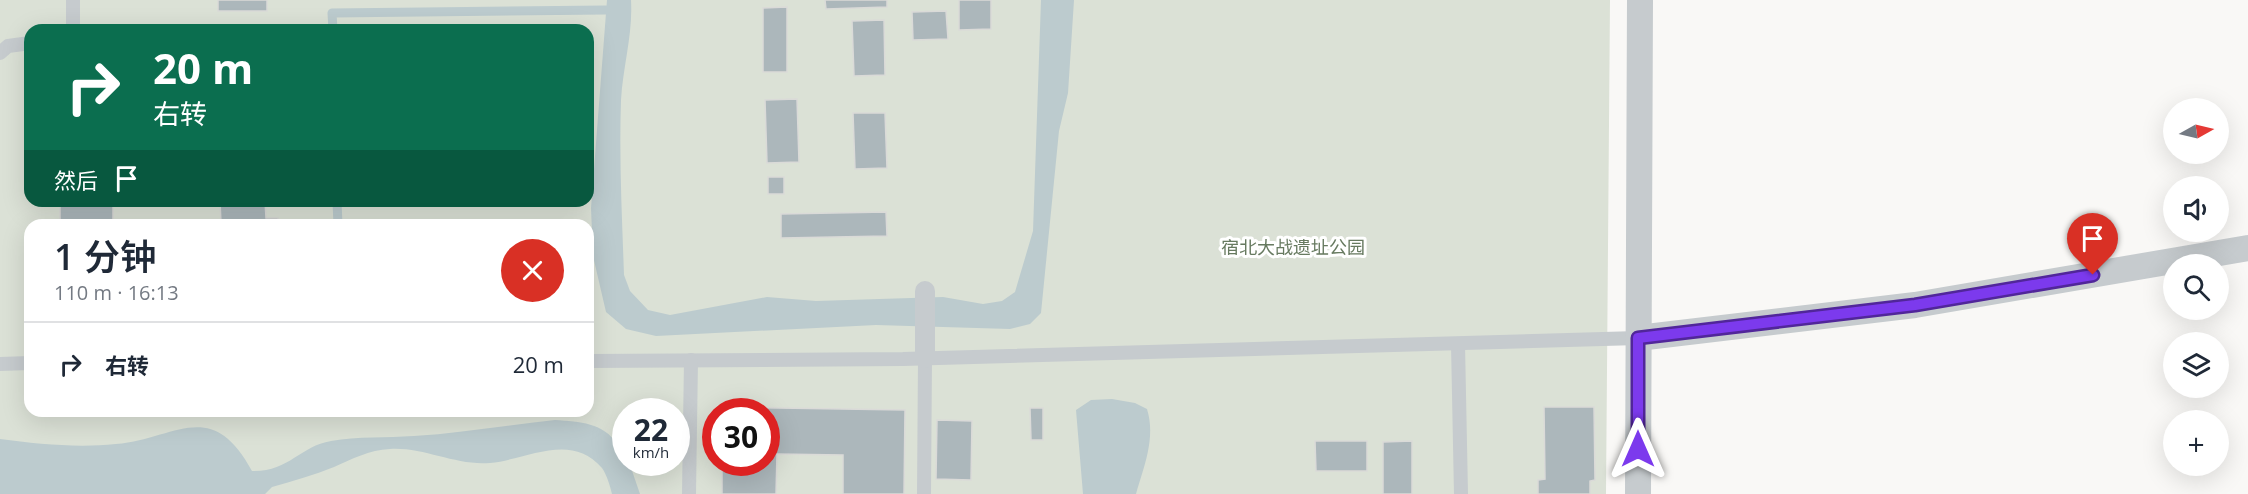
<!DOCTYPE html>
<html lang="zh">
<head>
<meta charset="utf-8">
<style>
  :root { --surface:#fff; --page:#f2f2f3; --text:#1f2937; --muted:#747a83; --line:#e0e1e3 }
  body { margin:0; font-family:"Open Sans","Noto Sans SC",sans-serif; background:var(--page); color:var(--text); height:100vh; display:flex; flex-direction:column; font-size:22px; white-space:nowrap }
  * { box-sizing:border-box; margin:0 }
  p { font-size:20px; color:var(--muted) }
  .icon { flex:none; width:33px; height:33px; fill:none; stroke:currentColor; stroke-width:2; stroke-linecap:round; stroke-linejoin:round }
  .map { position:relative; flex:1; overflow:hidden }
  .panel { position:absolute; left:24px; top:219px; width:570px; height:198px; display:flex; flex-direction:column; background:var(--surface); border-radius:18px; box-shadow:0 6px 24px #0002 }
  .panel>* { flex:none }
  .banner { position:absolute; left:24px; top:24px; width:570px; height:183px; border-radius:18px; box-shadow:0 6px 24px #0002; background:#0b6e4f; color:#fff; overflow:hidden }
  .needle { width:39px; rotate:82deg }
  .fabs { position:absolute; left:2163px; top:98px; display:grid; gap:12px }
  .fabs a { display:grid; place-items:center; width:66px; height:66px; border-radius:50%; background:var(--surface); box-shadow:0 6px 24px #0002; font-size:30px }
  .speed { position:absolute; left:612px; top:398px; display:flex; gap:12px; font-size:30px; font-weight:700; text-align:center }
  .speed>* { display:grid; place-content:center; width:78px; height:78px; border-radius:50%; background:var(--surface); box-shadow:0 6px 24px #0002; line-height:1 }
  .speed small { font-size:15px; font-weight:400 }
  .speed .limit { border:9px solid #d22; background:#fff; color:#111 }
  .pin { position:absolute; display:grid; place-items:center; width:51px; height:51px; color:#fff; margin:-62px -26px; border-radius:50% 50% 50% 0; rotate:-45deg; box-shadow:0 0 6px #0007 }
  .pin .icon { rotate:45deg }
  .me { position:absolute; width:66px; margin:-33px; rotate:0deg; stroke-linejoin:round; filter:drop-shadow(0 0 4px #0008) }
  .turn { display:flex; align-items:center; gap:21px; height:126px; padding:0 30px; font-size:27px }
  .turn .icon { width:78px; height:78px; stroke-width:2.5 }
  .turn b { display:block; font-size:42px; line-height:51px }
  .then { display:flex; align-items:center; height:57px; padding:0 30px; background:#0003; gap:12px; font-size:22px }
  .round { display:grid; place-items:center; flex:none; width:63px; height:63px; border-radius:32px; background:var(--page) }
  .head { display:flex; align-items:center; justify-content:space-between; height:102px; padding:0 30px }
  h1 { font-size:36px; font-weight:600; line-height:45px }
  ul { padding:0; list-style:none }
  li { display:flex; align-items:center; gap:18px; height:84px; padding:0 30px; border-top:2px solid var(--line) }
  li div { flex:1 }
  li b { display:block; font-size:22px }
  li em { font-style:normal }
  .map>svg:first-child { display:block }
  .green { fill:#dbe1d6; fill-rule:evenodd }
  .water { fill:#bccbce }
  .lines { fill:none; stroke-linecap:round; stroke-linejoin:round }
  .stream { stroke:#bccbce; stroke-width:9 }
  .building { fill:#acb7bb; stroke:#dadad8; stroke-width:1.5 }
  .service { stroke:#c6cbce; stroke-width:14 }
  .pedestrian { stroke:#c6cbce; stroke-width:20 }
  .minor { stroke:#c6cbce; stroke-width:26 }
  .route-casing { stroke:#51269a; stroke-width:15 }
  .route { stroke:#7c3aed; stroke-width:10 }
  .labels { text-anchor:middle; stroke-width:6; stroke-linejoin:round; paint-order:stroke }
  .park-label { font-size:18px; fill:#677a60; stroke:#fff }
</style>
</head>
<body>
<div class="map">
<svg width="2248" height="494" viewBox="0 0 2248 494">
  <rect width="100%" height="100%" fill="#f9f8f6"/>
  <path class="green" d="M0,0H1610L1606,494H0ZM30,30H588V201H30ZM30,225H588V411H30ZM626,411H676V462H626ZM716,411H766V462H716Z"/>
  <g class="water">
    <path d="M607,0H631C633,34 623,66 621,100C619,159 622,217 624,275L630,291L648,310L670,315L767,297L816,301L943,297L983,304L1002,301L1015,292L1033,231L1041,0H1074L1068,93L1059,131L1041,313L1030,324L1010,329L876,325L656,336L626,329L606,312L593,256L591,208Z"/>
    <path d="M1112,399L1135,403L1147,409C1156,438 1144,466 1136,494H1083L1076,410L1091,400Z"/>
    <path d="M555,420C580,422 603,422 618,445C622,451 626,455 626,462H629L640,494H612C610,486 607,475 602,468C571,432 529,459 490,463C456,466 424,447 390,449C369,450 352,459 334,467C314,475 293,481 272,487L265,494H0V439C38,444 77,448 116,444C176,439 211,396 252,471C289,472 300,446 331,441C358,436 386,438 414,436C461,433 508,425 555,420Z"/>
  </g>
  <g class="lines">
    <g class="stream">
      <polyline points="333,30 332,13 606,10"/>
      <polyline points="337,201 338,225"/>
    </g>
  </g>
  <g class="building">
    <rect x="218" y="0" width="49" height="11"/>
    <polygon points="825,0 887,0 887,7 826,9"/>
    <polygon points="959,0 991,0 991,29 959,30"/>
    <polygon points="787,7 787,72 763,72 763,8"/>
    <polygon points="946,11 948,39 913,40 912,12"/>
    <polygon points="884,20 885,75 854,76 852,21"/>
    <polygon points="797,99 799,162 767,163 765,100"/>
    <polygon points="853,113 885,113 887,168 855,169"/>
    <rect x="768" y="177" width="16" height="17"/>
    <polygon points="60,201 113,201 113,225 52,225 60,224"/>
    <polygon points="220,201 265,201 266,218 278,218 278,225 221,223"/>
    <polygon points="886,212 887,236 781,238 781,214"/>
    <polygon points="723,407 905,410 904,494 843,494 843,455 777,454 776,494 722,494 722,462 766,462 766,411 723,411"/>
    <polygon points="1544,407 1594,407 1595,480 1590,481 1590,494 1538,494 1538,480 1545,479"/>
    <polygon points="1030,408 1043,408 1043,440 1031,440"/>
    <polygon points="937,420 972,421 971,480 936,479"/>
    <polygon points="1315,441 1367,441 1367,471 1316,471"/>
    <polygon points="1412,441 1412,494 1383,494 1383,442"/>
  </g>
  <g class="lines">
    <g class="service">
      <polyline points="73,0 73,30"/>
      <polyline points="0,53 8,46 30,43"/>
      <polyline points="1458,344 1461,494"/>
      <polyline points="588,361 903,359 1638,338"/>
      <polyline points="0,364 30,363"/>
      <polyline points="689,494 691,360"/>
      <polyline points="924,494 925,358"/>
    </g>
    <polyline class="pedestrian" points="925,291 925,358"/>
    <g class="minor">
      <polyline points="1638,338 1915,305 2248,248"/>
      <polyline points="1638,494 1640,0"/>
    </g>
  </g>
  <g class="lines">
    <g class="route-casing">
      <polyline id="route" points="1638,449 1638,338 1915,305 2093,275"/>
    </g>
    <use href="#route" class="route"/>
  </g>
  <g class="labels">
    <g class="park-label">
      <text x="1293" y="254">宿北大战遗址公园</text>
    </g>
  </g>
</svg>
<div class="fabs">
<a><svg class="needle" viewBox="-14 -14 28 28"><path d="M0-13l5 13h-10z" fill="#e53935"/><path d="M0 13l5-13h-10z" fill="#747a83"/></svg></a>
<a><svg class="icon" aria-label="sound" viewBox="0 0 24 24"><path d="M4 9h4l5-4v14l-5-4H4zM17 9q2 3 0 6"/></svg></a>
<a><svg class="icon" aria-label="search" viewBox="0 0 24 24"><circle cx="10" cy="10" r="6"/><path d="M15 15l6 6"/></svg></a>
<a><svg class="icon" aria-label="layers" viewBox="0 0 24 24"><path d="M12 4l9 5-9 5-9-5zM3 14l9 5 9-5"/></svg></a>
<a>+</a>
</div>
<div class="speed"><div>22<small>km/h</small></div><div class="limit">30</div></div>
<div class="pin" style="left:2093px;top:275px;background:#d93025"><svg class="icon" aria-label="arrive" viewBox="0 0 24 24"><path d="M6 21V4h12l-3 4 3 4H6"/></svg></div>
<svg class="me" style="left:1638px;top:449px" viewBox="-20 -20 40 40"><path d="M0-17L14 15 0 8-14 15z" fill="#7c3aed" stroke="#fff" stroke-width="4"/></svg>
<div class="banner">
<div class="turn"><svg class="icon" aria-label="right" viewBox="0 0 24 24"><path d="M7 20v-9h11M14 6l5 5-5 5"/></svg><div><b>20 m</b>右转</div></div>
<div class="then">然后<svg class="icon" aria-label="arrive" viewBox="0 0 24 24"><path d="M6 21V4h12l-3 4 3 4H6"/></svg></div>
</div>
<section class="panel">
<div class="head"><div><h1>1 分钟</h1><p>110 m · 16:13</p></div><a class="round" style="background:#d93025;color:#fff"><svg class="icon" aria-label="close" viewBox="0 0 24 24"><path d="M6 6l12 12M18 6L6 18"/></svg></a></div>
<ul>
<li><svg class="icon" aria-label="right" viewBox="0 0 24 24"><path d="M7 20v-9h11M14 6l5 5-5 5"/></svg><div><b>右转</b></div><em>20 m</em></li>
</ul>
</section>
</div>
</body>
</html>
